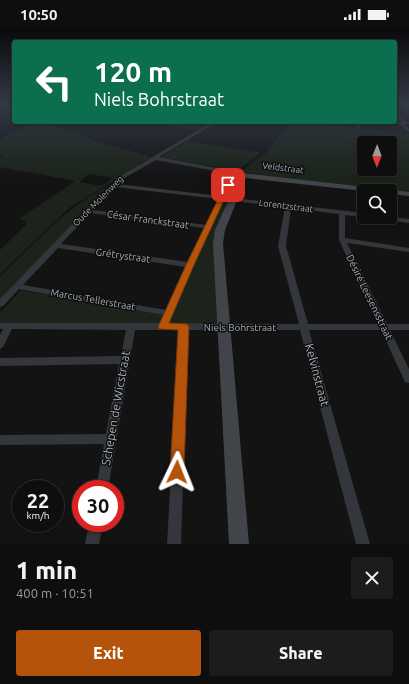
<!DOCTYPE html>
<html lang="en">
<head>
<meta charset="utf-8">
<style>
  :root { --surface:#0e0e0f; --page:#1c1c1d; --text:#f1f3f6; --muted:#9b9c9e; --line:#2e2e2f; --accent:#b45309 }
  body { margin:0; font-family:Ubuntu,sans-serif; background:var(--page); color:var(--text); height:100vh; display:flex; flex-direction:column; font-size:15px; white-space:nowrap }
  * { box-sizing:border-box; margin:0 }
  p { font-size:13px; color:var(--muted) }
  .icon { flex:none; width:22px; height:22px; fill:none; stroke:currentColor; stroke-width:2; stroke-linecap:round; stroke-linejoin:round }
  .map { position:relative; height:516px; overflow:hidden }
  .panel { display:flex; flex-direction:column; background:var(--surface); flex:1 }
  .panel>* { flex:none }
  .hud { position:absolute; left:12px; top:12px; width:385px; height:84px; border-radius:4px; box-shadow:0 2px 6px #0003,0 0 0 1px var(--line); background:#0b6e4f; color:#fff; overflow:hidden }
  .needle { width:26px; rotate:181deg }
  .fabs { position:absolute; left:357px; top:108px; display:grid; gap:8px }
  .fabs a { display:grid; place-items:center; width:40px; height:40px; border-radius:4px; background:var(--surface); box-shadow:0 2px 6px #0003,0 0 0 1px var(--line); font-size:20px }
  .speed { position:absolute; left:12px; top:452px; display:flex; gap:8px; font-size:20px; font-weight:700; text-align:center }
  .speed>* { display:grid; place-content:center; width:52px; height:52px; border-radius:50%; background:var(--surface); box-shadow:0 2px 6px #0003,0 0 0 1px var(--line); line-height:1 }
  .speed small { font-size:10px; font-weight:400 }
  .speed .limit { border:6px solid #d22; background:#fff; color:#111 }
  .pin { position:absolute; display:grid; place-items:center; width:34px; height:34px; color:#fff; margin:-17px; border-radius:8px; box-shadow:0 2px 6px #0006 }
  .me { position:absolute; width:44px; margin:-22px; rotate:2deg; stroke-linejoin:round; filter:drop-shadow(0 0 3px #0008) }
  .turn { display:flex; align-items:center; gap:14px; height:84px; padding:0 16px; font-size:18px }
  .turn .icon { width:52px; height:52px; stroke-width:2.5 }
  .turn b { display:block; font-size:28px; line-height:34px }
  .round { display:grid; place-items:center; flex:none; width:42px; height:42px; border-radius:4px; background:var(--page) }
  .summary { display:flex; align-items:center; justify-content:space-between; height:68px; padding:0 16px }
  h1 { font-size:24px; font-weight:800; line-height:30px }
  .cta { display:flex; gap:8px; margin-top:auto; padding:8px 16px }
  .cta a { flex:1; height:46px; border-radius:4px; background:var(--accent); color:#fff; font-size:16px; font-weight:800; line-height:46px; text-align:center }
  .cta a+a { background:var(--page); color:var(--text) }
  .status { display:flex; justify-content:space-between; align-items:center; height:28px; padding:0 20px; background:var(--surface); direction:ltr }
  .status svg { height:11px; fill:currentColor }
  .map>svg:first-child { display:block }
  .green { fill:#1b231a; fill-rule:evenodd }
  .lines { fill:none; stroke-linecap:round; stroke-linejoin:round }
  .street { fill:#33363a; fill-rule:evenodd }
  .secondary { fill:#41454a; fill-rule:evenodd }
  .route { fill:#b45309; stroke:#753606 }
  .labels { text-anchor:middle; stroke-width:3; stroke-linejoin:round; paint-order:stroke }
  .far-street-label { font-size:9px; fill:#a3adb6; stroke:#0e0e0f }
  .street-label { font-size:10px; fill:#a3adb6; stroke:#0e0e0f }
  .near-street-label { font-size:12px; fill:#a3adb6; stroke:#0e0e0f }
</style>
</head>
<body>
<div class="status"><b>10:50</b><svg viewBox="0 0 49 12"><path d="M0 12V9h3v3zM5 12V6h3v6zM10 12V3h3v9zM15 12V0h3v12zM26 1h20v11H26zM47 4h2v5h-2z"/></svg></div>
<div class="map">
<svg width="409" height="516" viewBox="0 0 409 516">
  <rect width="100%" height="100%" fill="#131314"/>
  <g class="green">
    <path d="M36,94L66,102L95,113L152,129L138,136H142L69,180L0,246V222L27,196L26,193L19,191L75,153L0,139V130L3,128L0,127V111ZM89,146L113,150L101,158L80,154Z"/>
    <polygon points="151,94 214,94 200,103"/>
    <path d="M290,94H304L409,106V165L240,144L265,126ZM364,115H390V141H364Z"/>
    <polygon points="188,113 258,124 260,125 237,143 161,129"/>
    <path d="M111,157L0,274V249C34,216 67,177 111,157Z"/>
    <polygon points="223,172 230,172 219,200 221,296 167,296"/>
    <polygon points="21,262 164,286 160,296 0,296 0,285"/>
  </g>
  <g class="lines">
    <g class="street">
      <polygon points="395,84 406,94 409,94 409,96 404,96 409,101 409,104 399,96 363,95 361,94 401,94 395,87"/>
      <path d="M212,94H217L159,129L248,146V148L235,147L225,169L364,185V189L345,187V210L409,220V224L347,215L387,296H409V302H390L409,341V355L405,354L381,302H309L370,516H356L300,302H188L181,516H167L179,302H135L108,461H96L104,416L0,417V407L106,406L119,336L0,338V330L121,328L126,302L12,301L3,319L0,321V307L3,301H0V295H160L164,287L19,261L3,278L0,279V271L84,184L85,182L87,181L117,150ZM156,132L231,146L220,168L118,156L121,152ZM115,159L218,171L206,197L93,182ZM224,172L285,179L278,218L299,296L169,295L194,237ZM291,180L339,186V212L378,296H308L286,218ZM90,185L204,200L188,234L61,216ZM58,220L186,239L166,282L23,257Z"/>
      <polygon points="333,94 337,94 338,96 335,97"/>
      <polygon points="353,94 357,94 361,99 357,100"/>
      <polygon points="376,189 390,189 409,191 409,195 379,191"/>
      <polygon points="89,495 103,495 99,516 85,516"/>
    </g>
    <polygon class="secondary" points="243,145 409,164 409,168 390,166 390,163 364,163 246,150 225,202 223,215 249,516 229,516 213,215 215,202 239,149"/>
  </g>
  <linearGradient id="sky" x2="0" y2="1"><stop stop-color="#0a0a0b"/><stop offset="0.51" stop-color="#333945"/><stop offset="1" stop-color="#333945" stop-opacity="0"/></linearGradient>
  <rect width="409" height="149" fill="url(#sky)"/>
  <polygon class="route" points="228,155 231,157 194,237 169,295 187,296 189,299 184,444 182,449 177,451 172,449 170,444 178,302 159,301 158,299 186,237 225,157"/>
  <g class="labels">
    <g class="far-street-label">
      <text transform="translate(283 140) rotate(7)" y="3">Veldstraat</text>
      <text transform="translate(98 173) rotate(-45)" y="3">Oude Molenweg</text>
      <text transform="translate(286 178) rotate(7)" y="3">Lorentzstraat</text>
    </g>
    <g class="street-label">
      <text transform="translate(148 191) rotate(8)" y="4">César Franckstraat</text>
      <text transform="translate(123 227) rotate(8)" y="4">Grétrystraat</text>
      <text transform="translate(370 269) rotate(64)" y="4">Désiré Leesensstraat</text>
      <text transform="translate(93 271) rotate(10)" y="4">Marcus Tellerstraat</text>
      <text x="240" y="303">Niels Bohrstraat</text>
    </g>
    <g class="near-street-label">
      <text transform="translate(317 347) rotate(75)" y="4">Kelvinstraat</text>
      <text transform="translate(116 380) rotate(-80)" y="4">Schepen de Wicstraat</text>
    </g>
  </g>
</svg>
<div class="fabs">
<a><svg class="needle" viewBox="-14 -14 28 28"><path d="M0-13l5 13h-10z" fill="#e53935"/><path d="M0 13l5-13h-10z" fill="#9b9c9e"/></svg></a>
<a><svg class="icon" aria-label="search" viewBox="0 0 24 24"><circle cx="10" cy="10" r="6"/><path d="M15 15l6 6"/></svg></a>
</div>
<div class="speed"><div>22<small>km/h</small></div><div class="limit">30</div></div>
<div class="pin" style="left:228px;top:157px;background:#d93025"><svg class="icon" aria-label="arrive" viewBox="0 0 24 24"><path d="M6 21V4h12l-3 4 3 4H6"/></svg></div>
<svg class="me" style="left:177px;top:444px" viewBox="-20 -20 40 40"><path d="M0-17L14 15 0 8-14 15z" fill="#b45309" stroke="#fff" stroke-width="4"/></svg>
<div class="hud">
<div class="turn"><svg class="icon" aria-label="left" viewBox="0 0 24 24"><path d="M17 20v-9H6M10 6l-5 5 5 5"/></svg><div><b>120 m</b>Niels Bohrstraat</div></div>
</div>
</div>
<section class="panel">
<div class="summary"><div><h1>1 min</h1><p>400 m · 10:51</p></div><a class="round"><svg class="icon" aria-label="close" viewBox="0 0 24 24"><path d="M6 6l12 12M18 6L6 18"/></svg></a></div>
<div class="cta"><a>Exit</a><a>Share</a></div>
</section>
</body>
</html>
